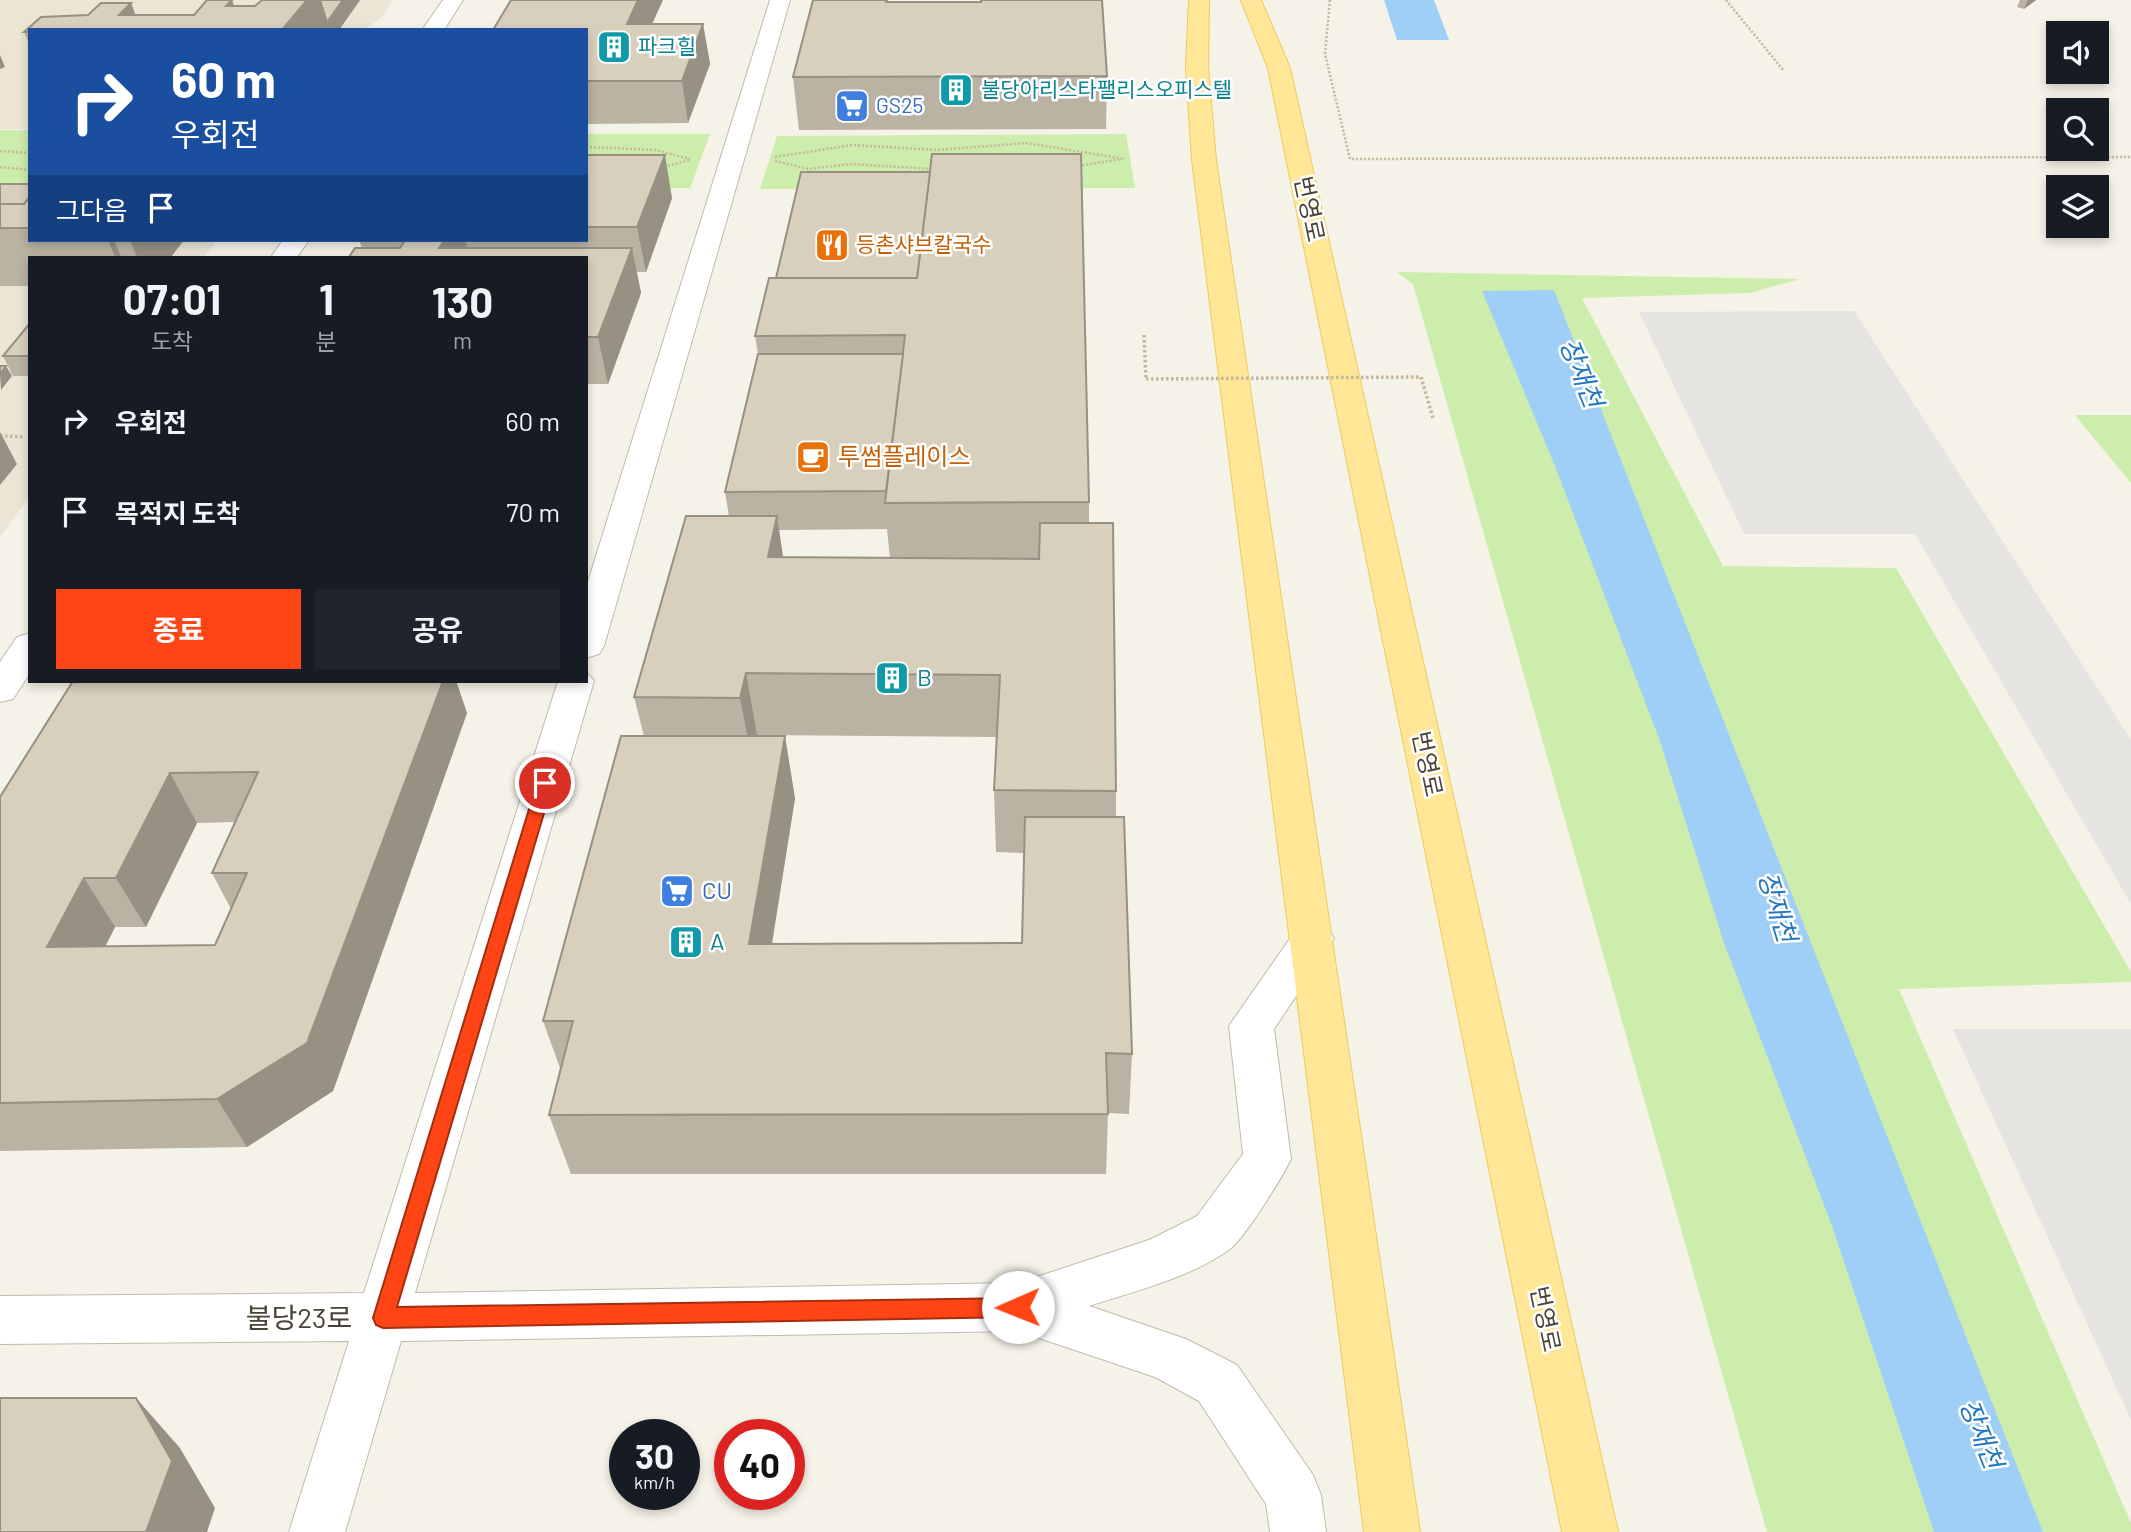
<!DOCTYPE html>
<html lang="ko">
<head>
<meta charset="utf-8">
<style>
  :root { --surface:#171b24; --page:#20242c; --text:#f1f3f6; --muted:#9ea1a6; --accent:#ff4515 }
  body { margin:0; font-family:Barlow,"Noto Sans KR",sans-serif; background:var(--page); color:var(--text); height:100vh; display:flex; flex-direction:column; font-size:26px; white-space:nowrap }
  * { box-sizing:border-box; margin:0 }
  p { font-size:23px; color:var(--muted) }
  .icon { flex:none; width:38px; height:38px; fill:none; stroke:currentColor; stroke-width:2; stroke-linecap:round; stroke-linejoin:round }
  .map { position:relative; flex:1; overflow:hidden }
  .panel { position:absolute; left:28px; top:256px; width:560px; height:427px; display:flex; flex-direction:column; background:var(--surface); border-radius:0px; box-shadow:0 4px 10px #0003 }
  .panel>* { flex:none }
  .top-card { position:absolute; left:28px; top:28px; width:560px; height:214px; border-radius:0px; box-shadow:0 4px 10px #0003; background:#1a4fa0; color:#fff; overflow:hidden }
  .tools { position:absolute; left:2046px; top:21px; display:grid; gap:14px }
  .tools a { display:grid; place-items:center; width:63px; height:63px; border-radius:0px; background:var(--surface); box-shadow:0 4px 10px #0003; font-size:35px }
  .speed { position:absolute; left:609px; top:1419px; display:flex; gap:14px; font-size:35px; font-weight:700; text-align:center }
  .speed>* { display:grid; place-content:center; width:91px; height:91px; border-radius:50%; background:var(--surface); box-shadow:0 4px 10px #0003; line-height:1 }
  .speed small { font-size:18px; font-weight:400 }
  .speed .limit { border:10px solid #d22; background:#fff; color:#111 }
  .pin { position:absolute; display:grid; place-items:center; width:60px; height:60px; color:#fff; margin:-30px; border:4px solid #fff; border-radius:50%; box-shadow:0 2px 7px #0007 }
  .me { position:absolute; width:77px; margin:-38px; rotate:269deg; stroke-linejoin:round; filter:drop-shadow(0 0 5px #0008) }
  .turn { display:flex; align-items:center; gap:24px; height:147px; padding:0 28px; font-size:32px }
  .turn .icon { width:91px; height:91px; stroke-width:2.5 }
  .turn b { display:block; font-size:49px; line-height:60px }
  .then { display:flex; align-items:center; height:66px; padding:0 28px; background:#0003; gap:14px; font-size:26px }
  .eta { display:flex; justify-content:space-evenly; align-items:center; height:119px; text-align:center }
  .eta b { font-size:42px; font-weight:700; line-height:49px }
  .cta { display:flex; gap:14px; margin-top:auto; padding:14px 28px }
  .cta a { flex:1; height:80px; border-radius:0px; background:var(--accent); color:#fff; font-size:28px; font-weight:700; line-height:80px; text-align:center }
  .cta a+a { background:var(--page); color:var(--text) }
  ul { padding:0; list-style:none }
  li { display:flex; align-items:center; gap:21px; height:91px; padding:0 28px }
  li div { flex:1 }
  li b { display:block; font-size:26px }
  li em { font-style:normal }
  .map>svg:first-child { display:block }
  .residential { fill:#eae5d5 }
  .green { fill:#cdedad }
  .parking { fill:#e6e4e0 }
  .water { fill:#9fcef7 }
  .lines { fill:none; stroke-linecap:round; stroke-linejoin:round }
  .minor-casing { stroke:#c2bba9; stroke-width:2 }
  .major-casing { stroke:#efcb5c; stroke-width:2 }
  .path-far1 { stroke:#c5b899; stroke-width:2.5; stroke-dasharray:2 2; stroke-linecap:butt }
  .path { stroke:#c5b899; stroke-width:3.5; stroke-dasharray:2.5 2.5; stroke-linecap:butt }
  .minor { fill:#fff; fill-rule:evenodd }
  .major { fill:#ffe797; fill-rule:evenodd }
  .path-bridge { stroke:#c5b899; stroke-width:3.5; stroke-dasharray:2.5 2.5; stroke-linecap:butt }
  .wall { fill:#bab2a2; fill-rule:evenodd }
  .shaded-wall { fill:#979184 }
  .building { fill:#d8cfbc; stroke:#979184; stroke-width:2; fill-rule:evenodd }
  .route { fill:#ff4515; stroke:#a62d0e; stroke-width:2 }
  .labels { text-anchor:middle; stroke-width:5; stroke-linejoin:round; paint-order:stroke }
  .far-culture-label { font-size:21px; fill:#0d838f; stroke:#fff; text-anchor:start }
  .far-shop-label { font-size:21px; fill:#366cbe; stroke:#fff; text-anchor:start }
  .far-food-label { font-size:21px; fill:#c56008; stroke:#fff; text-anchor:start }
  .street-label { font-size:24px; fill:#4a4336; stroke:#fff }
  .food-label { font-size:24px; fill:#c56008; stroke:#fff; text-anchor:start }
  .culture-label { font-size:24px; fill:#0d838f; stroke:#fff; text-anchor:start }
  .shop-label { font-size:24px; fill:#366cbe; stroke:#fff; text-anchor:start }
  .water-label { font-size:26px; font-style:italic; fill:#2376c1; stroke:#fff }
  .near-street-label { font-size:28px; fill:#4a4336; stroke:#fff }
</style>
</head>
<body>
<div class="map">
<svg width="2131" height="1532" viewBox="0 0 2131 1532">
  <rect width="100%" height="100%" fill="#f5f2e8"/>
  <g class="residential">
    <polygon points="0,0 393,0 381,18 363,30 30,30 30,129 0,129"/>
    <polygon points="0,187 30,240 217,240 204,257 30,257 30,496 0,537"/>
  </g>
  <g class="green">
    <rect x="0" y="130" width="30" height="56"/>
    <polygon points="586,134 710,134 690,188 586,188"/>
    <polygon points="1126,134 1135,188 760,189 777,136"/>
    <polygon points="1397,272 1800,279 1750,293 1582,298 1723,566 1896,568 2131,972 2131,982 1899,989 2131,1523 2131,1532 1767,1532 1413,284"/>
    <polygon points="2075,415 2131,415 2131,483"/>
  </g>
  <g class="parking">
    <polygon points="1854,311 2131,740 2131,904 1915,534 1744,534 1639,312"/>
    <polygon points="1953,1029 2131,1029 2131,1420"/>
  </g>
  <g class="water">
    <polygon points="1384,0 1434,0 1449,40 1397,40"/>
    <polygon points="1554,290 2043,1532 1934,1532 1832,1226 1724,943 1660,741 1555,466 1482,291"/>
  </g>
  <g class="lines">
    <g class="minor-casing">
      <g id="minor">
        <polygon points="443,0 463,0 444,30 422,30"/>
        <polygon points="770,0 790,0 604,646 599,654 586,658 586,588"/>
        <polygon points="283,240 309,240 297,257 271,257"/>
        <polygon points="30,633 30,673 13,699 0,702 0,662 17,637"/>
        <path d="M586,672L594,681L415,1293L1018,1283L1149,1240L1197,1216L1243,1154L1229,1026L1298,927L1313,922L1328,927L1334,939L1274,1029L1291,1159C1282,1178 1245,1237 1230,1249C1190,1278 1135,1291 1089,1306L1186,1339L1237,1365L1313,1475L1321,1495L1326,1532H1270L1266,1504L1199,1401L1155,1377L1018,1331L401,1341L345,1532H289L349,1341L0,1344V1296L364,1293L558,681H586Z"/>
      </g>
    </g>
    <g class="major-casing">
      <g id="major">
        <polygon points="1189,0 1209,0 1208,67 1216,160 1420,1532 1364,1532 1192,160 1186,67"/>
        <polygon points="1241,0 1261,0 1290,68 1618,1532 1562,1532 1268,68"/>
      </g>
    </g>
    <g class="path-far1">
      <polyline points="1330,0 1325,54 1350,159 2131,157"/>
      <polyline points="1726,0 1784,71"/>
      <polyline points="586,147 656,150 690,159"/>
      <polyline points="0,151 30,153"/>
      <polyline points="775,157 852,145 937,150 1026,143 1125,159"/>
      <polyline points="775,161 809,169 849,164 934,169"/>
      <polyline points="1078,166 1122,159"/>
      <polyline points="0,167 30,170"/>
      <polyline points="664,167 689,160"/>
    </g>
    <g class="path">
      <polyline points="1144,335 1146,379"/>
      <polyline points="1421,377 1433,418"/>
      <polyline points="0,436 24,437"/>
    </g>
    <use href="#minor" class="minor"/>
    <use href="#major" class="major"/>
    <polyline class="path-bridge" points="1146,379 1421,377"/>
  </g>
  <g class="wall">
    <polygon points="207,0 232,0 234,6 255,6 262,0 360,0 339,30 30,30 30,46 24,32 41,17 88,15 101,3 131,3 135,15 194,15"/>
    <polygon points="2020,0 2036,0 2024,9 2017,7"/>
    <polygon points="895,2 981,2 1107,76 1106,129 799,130 793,77"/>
    <polygon points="652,24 703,24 710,64 688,123 586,124 586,30"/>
    <polygon points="586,155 672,198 646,272 637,272 641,293 608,384 586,384 586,257 362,248 359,240 586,240"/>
    <path d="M801,172L1089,502V523L1116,791V817L1132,1054L1129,1114L1108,1113L1106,1174H571L549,1115L560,1068L543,1021L644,736L634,697L729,516L725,492L758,354L755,336L776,278ZM887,529L890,558H783L779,530ZM757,735L997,737L994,790L996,852L1025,853L1022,943L772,944L795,798Z"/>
    <polygon points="0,184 30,184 30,240 184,240 171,257 30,257 30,286 0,286"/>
    <polygon points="30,323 30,376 13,376 3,356"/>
    <path d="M73,681H456L467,713L333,1091L247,1147L0,1151V797ZM235,822L212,873L231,909L215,945L105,947L115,927H146L197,823Z"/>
  </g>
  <g class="shaded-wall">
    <polygon points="232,0 242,30 226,6"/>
    <polygon points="307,0 320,0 329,30 282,30"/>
    <polygon points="343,0 360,0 339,30 329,30 327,22"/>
    <polygon points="638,0 663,0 634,64 627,24"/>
    <polygon points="2028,0 2036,0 2024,9"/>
    <polygon points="131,3 141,30 119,15"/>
    <polygon points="703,24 710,64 688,123 682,81"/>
    <polygon points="0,55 5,67 0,69"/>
    <polygon points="665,155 672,198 646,272 637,227"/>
    <polygon points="108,240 114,240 121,257 115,257"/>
    <polygon points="130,240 184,240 171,257 137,257"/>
    <polygon points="445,240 465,240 470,257 439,248"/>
    <polygon points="632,248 641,293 608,384 598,337"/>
    <polygon points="6,366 12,376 1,390 0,374"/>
    <polygon points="0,432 17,464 0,485"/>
    <polygon points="777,516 786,577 768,557"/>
    <polygon points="746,673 757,735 752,760 740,698"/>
    <polygon points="443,681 456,681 467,713 333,1091 247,1147 217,1099"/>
    <polygon points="785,736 795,798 762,1005 749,944"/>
    <polygon points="170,773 197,823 146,927 116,878"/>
    <polygon points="84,878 115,927 80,996 47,947"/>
    <polygon points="136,1398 180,1448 215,1508 207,1532 146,1532"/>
  </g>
  <g class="building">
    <polygon points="207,0 232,0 226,6 255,6 262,0 307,0 282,30 30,30 30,32 24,32 41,17 88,15 101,3 131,3 119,15 194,15"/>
    <polygon points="320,0 343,0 327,22"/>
    <polygon points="511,0 638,0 627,24 703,24 682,81 586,81 586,30 493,30"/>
    <polygon points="813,0 887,0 886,2 981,2 981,0 1102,0 1107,76 793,77"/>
    <polygon points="932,154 1081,154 1089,502 885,503 905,335 755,336 769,278 917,278"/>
    <polygon points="586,155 665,155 637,227 586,227"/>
    <polygon points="801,172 930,172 917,278 776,278"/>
    <polygon points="0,184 30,184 30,197 24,204 0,204"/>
    <polygon points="30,197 30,228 0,228 0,204 24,204"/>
    <polygon points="359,240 445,240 439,248 632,248 598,337 586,337 586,257 349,257 355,248 400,248 405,240"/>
    <polygon points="30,323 30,356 3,356"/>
    <polygon points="758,354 903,354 886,491 725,492"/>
    <polygon points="0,366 6,366 0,374"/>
    <polygon points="686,516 777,516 768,557 1039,559 1040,523 1113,523 1116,791 994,790 1000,675 746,673 740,698 634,697"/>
    <path d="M73,681H443L307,1043L217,1099L0,1103V797ZM258,772L212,873H247L215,945L47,947L84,878H116L170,773Z"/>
    <polygon points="621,736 785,736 749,944 1022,943 1025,817 1124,817 1132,1054 1106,1053 1108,1114 549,1115 573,1021 543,1021"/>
    <polygon points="0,1398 136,1398 172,1461 146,1532 0,1532"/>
  </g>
  <polygon class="route" points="545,777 553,783 397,1307 1018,1298 1026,1300 1029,1307 1026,1314 1018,1317 383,1328 376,1325 373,1318 537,783"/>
  <defs>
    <g id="building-square" transform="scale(1.75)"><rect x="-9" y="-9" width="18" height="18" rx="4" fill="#0f9aa8" stroke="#fff"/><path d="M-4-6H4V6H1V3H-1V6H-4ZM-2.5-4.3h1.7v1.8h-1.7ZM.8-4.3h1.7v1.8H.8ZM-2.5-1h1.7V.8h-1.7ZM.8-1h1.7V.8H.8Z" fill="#fff"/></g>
    <g id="supermarket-square" transform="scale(1.75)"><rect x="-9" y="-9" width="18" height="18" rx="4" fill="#3f7fe0" stroke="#fff"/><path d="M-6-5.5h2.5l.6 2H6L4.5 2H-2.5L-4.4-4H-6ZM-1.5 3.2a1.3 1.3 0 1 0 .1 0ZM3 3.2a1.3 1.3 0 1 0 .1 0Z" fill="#fff"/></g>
    <g id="restaurant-square" transform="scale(1.75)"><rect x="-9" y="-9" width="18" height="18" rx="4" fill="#e8710a" stroke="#fff"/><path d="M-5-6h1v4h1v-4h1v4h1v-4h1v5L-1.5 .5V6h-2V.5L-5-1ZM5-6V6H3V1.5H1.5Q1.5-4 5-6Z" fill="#fff"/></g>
    <g id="cafe-square" transform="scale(1.75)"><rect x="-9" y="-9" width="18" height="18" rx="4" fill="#e8710a" stroke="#fff"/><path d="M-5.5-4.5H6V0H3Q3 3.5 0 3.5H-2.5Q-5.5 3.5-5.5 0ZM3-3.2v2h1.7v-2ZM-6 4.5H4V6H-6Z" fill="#fff"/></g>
  </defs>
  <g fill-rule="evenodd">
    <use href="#building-square" x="614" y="47"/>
    <use href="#building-square" x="956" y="90"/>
    <use href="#supermarket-square" x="852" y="106"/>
    <use href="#restaurant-square" x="832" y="245"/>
    <use href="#cafe-square" x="813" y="457"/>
    <use href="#building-square" x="892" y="678"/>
    <use href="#supermarket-square" x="677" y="891"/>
    <use href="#building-square" x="686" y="942"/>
  </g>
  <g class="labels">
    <g class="far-culture-label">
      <text x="638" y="54">파크힐</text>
      <text x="981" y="97">불당아리스타팰리스오피스텔</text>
    </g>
    <g class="far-shop-label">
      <text x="876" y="113">GS25</text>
    </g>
    <g class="far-food-label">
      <text x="856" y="252">등촌샤브칼국수</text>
    </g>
    <g class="street-label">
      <text transform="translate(1309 209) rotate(78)" y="8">번영로</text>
      <text transform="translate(1427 764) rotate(78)" y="8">번영로</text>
      <text transform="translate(1545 1319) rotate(78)" y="8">번영로</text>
    </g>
    <g class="food-label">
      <text x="838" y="465">투썸플레이스</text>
    </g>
    <g class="culture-label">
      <text x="917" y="686">B</text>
      <text x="710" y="950">A</text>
    </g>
    <g class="shop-label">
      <text x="702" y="899">CU</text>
    </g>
    <g class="water-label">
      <text transform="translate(1581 373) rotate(68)" y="9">장재천</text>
      <text transform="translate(1777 907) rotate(73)" y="9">장재천</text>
      <text transform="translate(1981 1434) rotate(68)" y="9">장재천</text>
    </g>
    <g class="near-street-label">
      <text x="299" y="1328">불당23로</text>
    </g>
  </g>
</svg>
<div class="tools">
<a><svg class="icon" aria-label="sound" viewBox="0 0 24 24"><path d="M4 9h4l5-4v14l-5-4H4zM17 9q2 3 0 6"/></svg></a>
<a><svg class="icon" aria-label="search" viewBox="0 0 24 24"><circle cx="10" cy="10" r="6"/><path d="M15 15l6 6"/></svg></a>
<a><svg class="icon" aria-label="layers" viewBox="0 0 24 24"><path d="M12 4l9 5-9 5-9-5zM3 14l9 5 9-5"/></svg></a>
</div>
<div class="speed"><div>30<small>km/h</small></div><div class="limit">40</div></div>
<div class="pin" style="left:545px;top:783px;background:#d93025"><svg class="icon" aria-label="arrive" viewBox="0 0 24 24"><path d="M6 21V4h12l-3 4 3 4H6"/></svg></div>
<svg class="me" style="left:1018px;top:1307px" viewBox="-20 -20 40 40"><circle r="19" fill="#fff"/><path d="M0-13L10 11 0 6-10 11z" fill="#ff4515"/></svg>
<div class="top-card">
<div class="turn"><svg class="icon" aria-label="right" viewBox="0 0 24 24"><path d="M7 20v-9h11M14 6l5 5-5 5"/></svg><div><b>60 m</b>우회전</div></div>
<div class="then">그다음<svg class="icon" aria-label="arrive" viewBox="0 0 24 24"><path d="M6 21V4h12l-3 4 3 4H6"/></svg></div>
</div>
<section class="panel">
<div class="eta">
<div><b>07:01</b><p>도착</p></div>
<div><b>1</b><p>분</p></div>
<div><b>130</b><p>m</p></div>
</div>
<ul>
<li><svg class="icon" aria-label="right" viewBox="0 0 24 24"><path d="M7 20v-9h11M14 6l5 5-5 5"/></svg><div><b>우회전</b></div><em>60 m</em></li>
<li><svg class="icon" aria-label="arrive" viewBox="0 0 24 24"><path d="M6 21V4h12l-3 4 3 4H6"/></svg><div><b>목적지 도착</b></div><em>70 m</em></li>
</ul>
<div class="cta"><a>종료</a><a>공유</a></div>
</section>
</div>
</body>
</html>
